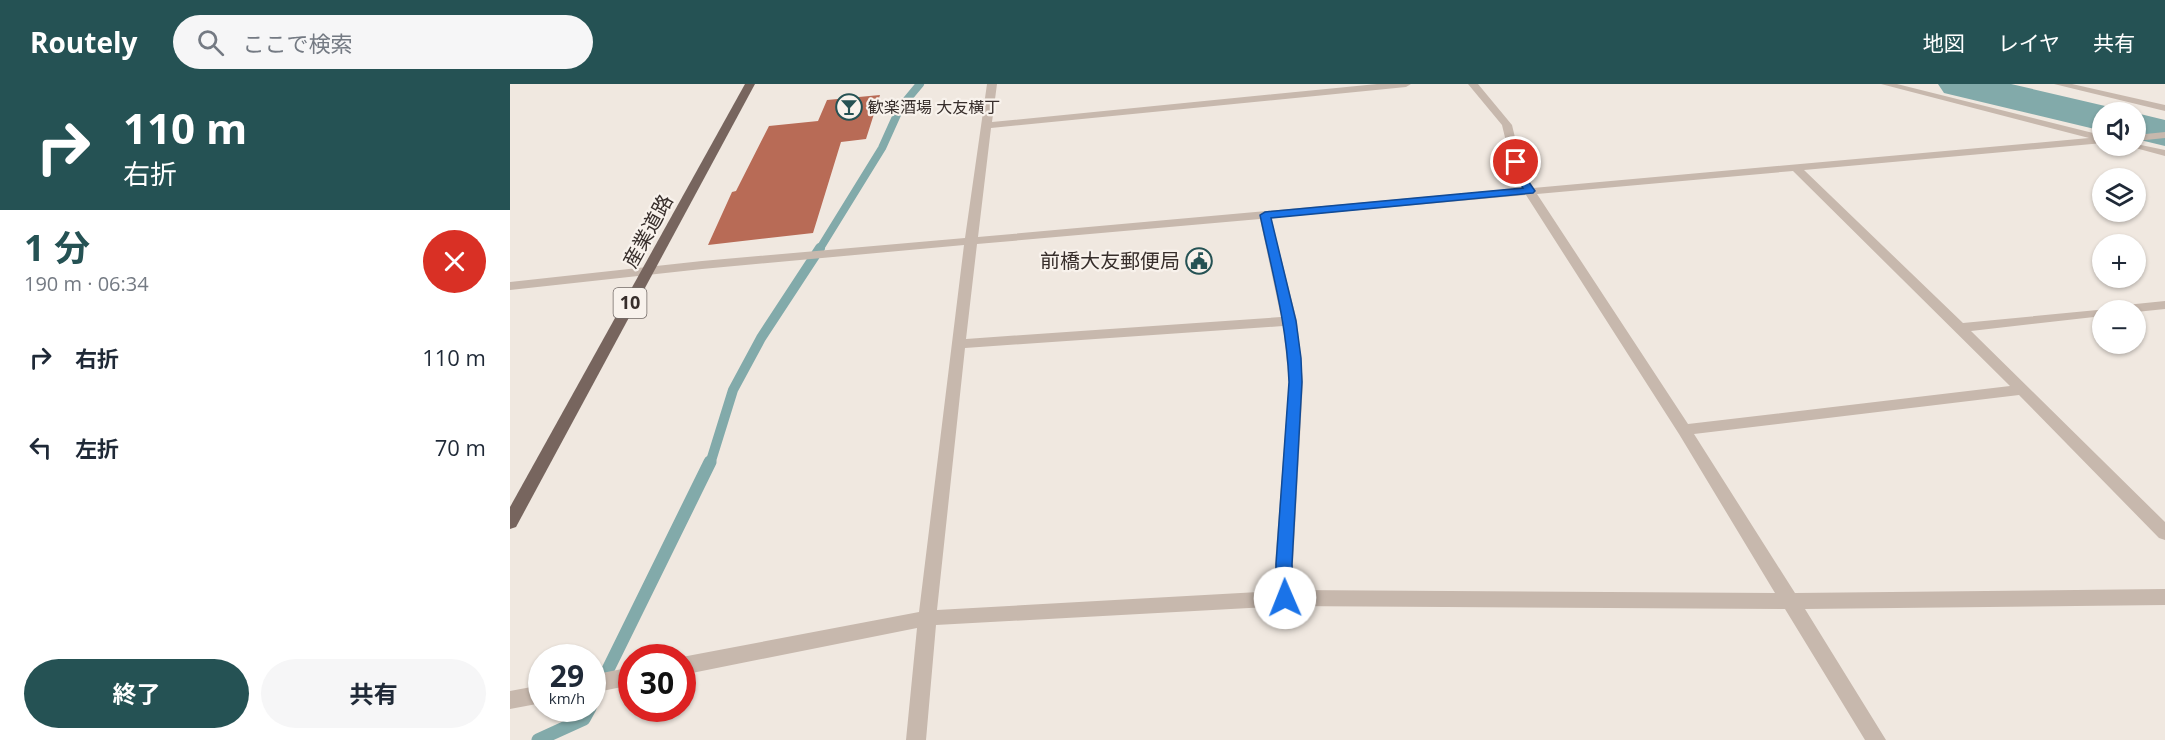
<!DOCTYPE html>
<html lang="ja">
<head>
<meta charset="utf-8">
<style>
  :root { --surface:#fff; --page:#f6f6f7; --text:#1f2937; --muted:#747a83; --accent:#255254 }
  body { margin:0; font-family:"Open Sans","Noto Sans JP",sans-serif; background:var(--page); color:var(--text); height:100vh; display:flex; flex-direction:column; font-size:22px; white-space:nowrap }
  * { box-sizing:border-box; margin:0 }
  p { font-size:20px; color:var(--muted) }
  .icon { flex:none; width:33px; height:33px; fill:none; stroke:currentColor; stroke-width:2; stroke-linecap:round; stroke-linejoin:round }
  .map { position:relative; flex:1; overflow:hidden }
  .panel { display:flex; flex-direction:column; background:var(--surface); width:510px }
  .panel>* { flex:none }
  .guide { background:#255254; color:#fff; overflow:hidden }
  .fabs { position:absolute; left:1582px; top:18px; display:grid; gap:12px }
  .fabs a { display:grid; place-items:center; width:54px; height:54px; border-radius:50%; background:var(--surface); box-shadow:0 2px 4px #0004; font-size:30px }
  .speed { position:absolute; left:18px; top:560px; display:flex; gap:12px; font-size:30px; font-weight:700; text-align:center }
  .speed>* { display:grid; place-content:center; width:78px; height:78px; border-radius:50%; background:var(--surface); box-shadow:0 2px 4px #0004; line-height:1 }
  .speed small { font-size:15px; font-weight:400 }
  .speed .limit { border:9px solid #d22; background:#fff; color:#111 }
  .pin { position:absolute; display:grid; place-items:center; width:51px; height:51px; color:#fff; margin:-26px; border:3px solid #fff; border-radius:50%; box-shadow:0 2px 6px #0007 }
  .me { position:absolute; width:66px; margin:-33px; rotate:359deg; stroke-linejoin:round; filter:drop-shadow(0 0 4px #0008) }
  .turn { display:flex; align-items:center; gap:21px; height:126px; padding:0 24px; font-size:27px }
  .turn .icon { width:78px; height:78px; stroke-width:2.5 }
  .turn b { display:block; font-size:42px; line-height:51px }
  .round { display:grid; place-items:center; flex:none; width:63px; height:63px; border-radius:32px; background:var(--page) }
  .headline { display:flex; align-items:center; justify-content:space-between; height:102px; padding:0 24px }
  h1 { font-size:36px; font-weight:700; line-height:45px; color:var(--accent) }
  .cta { display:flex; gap:12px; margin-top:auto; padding:12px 24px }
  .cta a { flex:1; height:69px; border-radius:36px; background:var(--accent); color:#fff; font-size:24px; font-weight:700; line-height:69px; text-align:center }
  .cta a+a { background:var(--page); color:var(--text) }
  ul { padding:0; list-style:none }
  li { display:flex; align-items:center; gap:18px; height:90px; padding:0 24px }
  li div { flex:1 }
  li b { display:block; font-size:22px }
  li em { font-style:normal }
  header { display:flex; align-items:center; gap:36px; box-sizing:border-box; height:84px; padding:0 30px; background:var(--accent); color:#fff }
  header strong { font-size:28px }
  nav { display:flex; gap:33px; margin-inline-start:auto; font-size:21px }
  .search { width:420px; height:54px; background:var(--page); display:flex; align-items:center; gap:15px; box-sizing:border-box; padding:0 21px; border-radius:33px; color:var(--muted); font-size:22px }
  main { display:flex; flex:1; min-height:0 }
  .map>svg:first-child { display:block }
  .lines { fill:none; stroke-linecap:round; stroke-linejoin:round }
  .stream-far2 { stroke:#82aaaa; stroke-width:8 }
  .stream-far1 { stroke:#82aaaa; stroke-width:10 }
  .stream { stroke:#82aaaa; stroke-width:13 }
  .river { fill:#82aaaa; fill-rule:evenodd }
  .building { fill:#b86b56 }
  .minor { fill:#c7b8ad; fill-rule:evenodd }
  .major { fill:#77655e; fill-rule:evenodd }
  .route { fill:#1a73e8; stroke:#114b97; stroke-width:1.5 }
  .labels { text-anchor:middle; stroke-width:4.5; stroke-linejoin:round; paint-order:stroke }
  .far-poi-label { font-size:16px; fill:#372e2b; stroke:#f8f2ec; text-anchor:start }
  .shield { fill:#f8f2ec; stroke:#716965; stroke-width:1.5 }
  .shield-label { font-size:18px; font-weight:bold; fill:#372e2b }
  .street-label { font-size:20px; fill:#372e2b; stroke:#f8f2ec }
  .poi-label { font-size:20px; fill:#372e2b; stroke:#f8f2ec; text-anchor:end }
</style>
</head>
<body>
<header>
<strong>Routely</strong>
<div class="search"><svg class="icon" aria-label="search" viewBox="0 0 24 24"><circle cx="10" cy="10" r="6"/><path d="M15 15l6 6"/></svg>ここで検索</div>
<nav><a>地図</a><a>レイヤ</a><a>共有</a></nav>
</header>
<main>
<section class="panel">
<div class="guide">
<div class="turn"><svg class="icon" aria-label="right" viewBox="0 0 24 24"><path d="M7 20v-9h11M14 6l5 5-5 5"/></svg><div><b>110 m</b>右折</div></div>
</div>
<div class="headline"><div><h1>1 分</h1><p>190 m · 06:34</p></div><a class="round" style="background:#d93025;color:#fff"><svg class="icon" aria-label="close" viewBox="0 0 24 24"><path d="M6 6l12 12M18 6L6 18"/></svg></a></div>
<ul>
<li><svg class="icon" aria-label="right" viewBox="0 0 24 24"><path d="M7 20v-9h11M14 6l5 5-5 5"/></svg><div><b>右折</b></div><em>110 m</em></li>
<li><svg class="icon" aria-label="left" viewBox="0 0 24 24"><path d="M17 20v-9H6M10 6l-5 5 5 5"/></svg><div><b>左折</b></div><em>70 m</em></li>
</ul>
<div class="cta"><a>終了</a><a>共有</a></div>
</section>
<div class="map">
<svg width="1655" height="656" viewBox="0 0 1655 656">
  <rect width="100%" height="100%" fill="#f0e8e0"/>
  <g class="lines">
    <polyline class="stream-far2" points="309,166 372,64 390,24 410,0"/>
    <polyline class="stream-far1" points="200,380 223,306 251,254 310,164"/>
    <g class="stream">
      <polyline points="82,618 200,378"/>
      <polyline points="28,656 74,635 80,624"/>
    </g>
    <g class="river">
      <polygon points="1428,0 1501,0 1608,25 1611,28 1593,28 1593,47 1434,9"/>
      <polygon points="1626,29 1655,36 1655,62 1626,55"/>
    </g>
  </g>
  <polygon class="building" points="370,11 356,55 331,58 303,149 198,161 222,108 226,107 259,42 308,37 317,16"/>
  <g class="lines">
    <g class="minor">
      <path d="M477,0H487L482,38L867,0H901L896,3L481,44L468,153L1012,104L1004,91L992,41L958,0H968L1002,41L1014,91L1023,104L1579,54L1371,0H1387L1591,51L1593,59L1294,86L1453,239L1598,225L1593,226V232L1461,247L1655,438V456L1649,454L1509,311L1184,350L1285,509L1655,505V521L1295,525L1376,656H1355L1275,525L775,522L426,541L416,656H396L407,544L172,591V573L409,528L454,161L192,185L0,206V198L192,177L455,154ZM1283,87L1500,302L1178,340L1027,110ZM1016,111L1169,350L1265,509L784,506L783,480L793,298L787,237L761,134ZM750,135L771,233L456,255L467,160ZM773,242L779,298L765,480L766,507L427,526L455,264Z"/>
      <polygon points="1544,0 1562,0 1655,21 1655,27"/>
      <polygon points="1655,48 1655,54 1626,57 1626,51"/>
      <polygon points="1626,60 1655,66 1655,72 1618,62 1626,62"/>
      <polygon points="1655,217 1655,225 1626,228 1599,226 1606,222"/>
      <polygon points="122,583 122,601 82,609 82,591"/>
      <polygon points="32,601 32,619 0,625 0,607"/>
    </g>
    <polygon class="major" points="235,0 245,0 6,443 0,445 0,423"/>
  </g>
  <path class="route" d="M1003,76L1011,78L1014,91L1025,107L1023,109L761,134L786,237L791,274L792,298L782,480L783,514L780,519L775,521L769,519L766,514V480L779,298C777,241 762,187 750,131L755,128L1013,104L1004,91Z"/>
  <defs>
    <g id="bar-ring" transform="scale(1.35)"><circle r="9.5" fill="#f8f2ec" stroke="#255254" stroke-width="1.5"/><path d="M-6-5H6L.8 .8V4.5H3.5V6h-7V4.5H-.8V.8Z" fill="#255254"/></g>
    <g id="civic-ring" transform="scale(1.35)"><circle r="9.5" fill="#f8f2ec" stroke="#255254" stroke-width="1.5"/><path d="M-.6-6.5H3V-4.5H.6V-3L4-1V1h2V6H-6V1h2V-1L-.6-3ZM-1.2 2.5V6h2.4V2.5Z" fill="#255254"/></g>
  </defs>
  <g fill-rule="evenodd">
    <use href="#bar-ring" x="339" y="23"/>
    <use href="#civic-ring" x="689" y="177"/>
  </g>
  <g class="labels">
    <g class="far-poi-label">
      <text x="358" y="29">歓楽酒場 大友横丁</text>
    </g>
    <rect class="shield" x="103.5" y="204" width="33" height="30" rx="4.5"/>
    <g class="shield-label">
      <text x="120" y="225">10</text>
    </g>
    <g class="street-label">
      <text transform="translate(138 147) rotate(-61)" y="7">産業道路</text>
    </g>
    <g class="poi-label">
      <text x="670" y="184">前橋大友郵便局</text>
    </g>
  </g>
</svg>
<div class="fabs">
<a><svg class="icon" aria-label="sound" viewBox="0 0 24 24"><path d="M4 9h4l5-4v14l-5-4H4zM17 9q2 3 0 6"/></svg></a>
<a><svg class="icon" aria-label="layers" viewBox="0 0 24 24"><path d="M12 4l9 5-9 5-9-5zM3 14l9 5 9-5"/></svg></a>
<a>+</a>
<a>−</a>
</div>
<div class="speed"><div>29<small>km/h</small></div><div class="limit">30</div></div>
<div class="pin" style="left:1006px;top:78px;background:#d93025"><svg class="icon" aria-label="arrive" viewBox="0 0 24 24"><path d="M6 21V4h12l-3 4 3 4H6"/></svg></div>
<svg class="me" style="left:775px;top:514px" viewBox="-20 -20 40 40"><circle r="19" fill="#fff"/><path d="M0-13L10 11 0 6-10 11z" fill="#1a73e8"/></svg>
</div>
</main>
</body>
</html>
